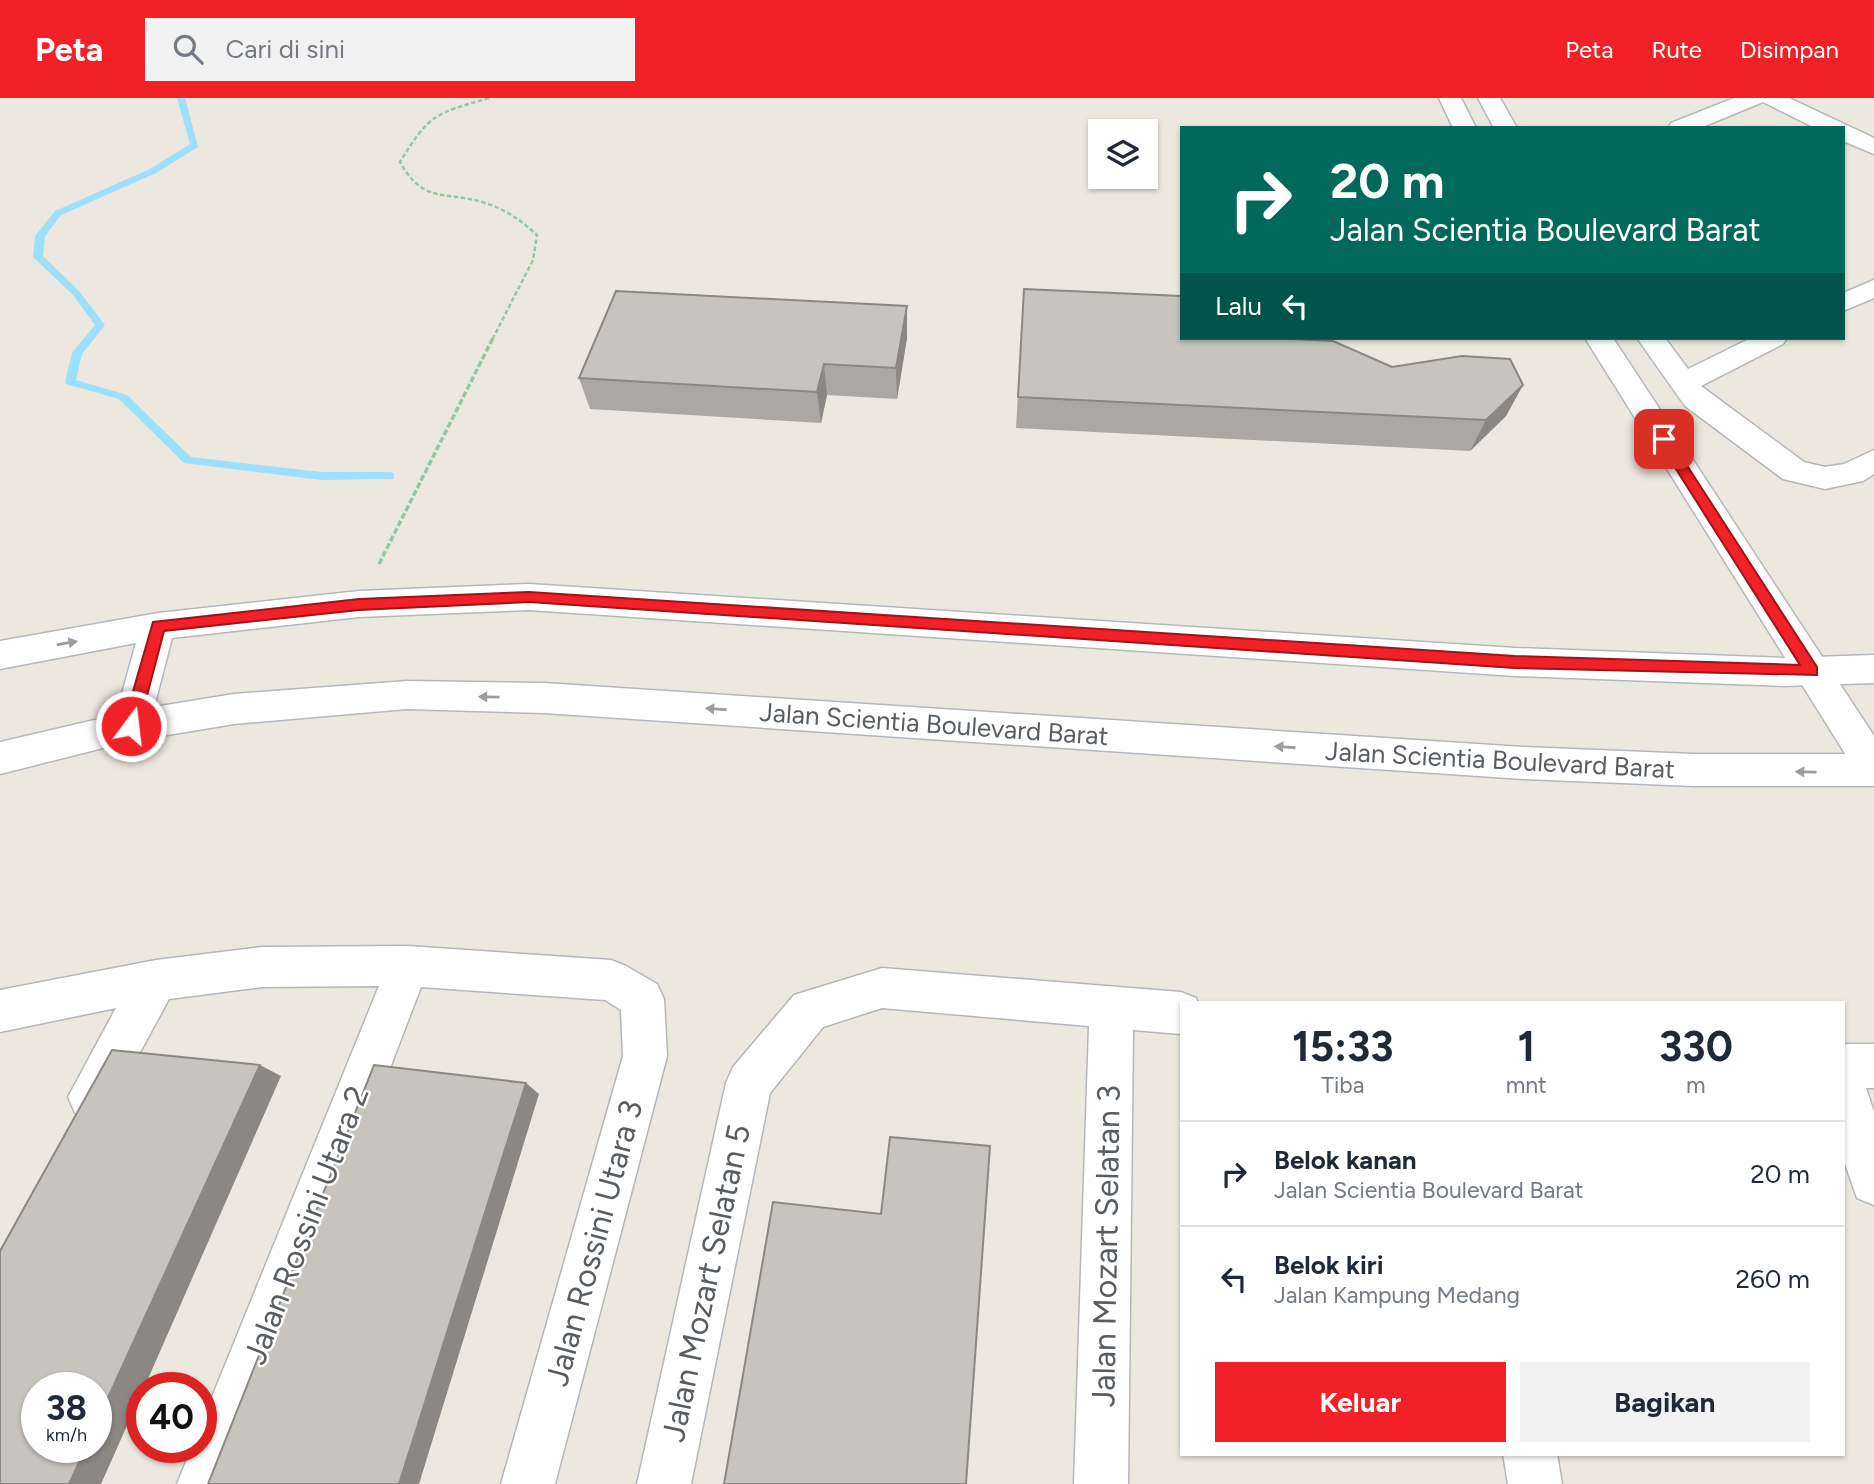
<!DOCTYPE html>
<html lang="id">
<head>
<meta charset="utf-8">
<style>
  :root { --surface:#fff; --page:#f2f2f3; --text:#1f2937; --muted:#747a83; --line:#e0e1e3; --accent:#f12127 }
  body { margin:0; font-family:Figtree,sans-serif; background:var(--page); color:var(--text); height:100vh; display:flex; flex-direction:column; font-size:26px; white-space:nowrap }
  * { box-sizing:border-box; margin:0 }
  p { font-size:23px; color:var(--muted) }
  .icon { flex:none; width:38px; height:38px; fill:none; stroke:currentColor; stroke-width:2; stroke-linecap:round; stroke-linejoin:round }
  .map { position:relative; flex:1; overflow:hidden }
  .panel { position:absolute; left:1180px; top:903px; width:665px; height:455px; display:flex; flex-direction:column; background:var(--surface); border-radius:0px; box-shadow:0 2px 5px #0004 }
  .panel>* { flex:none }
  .banner { position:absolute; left:1180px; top:28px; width:665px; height:214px; border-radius:0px; box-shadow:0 2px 5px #0004; background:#00695c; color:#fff; overflow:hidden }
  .tools { position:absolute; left:1088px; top:21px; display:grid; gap:14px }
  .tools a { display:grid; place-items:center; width:70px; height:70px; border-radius:0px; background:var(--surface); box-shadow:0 2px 5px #0004; font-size:35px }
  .speed { position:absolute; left:21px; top:1274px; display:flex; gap:14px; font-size:35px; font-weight:700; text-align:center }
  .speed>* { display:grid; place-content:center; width:91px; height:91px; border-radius:50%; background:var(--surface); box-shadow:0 2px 5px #0004; line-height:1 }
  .speed small { font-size:18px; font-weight:400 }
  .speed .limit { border:10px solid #d22; background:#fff; color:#111 }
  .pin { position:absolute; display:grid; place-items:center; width:60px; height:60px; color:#fff; margin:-30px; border-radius:14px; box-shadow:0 4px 10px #0006 }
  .me { position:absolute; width:77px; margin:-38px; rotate:15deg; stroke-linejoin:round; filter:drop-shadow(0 0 5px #0008) }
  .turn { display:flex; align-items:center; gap:24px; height:147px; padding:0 35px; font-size:32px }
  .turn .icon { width:91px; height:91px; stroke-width:2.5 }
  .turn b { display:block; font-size:49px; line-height:60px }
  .then { display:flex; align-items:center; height:66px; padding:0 35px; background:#0003; gap:14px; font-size:26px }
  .eta { display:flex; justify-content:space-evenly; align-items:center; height:119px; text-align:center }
  .eta b { font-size:42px; font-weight:700; line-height:49px }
  .cta { display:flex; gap:14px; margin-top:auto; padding:14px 35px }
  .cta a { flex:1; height:80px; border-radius:0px; background:var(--accent); color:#fff; font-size:28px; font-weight:700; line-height:80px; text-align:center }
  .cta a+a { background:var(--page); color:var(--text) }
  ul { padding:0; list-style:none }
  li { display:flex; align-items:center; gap:21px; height:105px; padding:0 35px; border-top:2px solid var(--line) }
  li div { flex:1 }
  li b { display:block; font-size:26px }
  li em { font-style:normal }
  header { display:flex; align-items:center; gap:42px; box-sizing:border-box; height:98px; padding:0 35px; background:var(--accent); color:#fff }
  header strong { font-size:33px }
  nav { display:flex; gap:38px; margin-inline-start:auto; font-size:24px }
  .search { width:490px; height:63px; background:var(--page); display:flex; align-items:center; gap:18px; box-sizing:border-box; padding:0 24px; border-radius:0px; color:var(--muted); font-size:26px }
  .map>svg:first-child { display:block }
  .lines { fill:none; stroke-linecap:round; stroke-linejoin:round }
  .stream { fill:#9ddfff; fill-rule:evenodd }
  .street-casing { stroke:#b3b7bb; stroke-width:3 }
  .secondary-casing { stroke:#b3b8bd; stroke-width:3 }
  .path-far1 { stroke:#94c99e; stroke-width:2.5; stroke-dasharray:4.5 2.5; stroke-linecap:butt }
  .path { stroke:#94c99e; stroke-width:3.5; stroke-dasharray:6 2.5; stroke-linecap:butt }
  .street { fill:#fff; fill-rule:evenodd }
  .secondary { fill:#fff; fill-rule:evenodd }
  .wall { fill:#aba8a3 }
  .shaded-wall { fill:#8b8884 }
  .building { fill:#c7c3bd; stroke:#8b8884; stroke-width:2 }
  .oneway { fill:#9b9ea0 }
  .route { fill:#f12127; stroke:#9d1519; stroke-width:2 }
  .labels { text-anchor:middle; stroke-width:5; stroke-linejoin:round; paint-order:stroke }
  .street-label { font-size:26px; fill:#585d61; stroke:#fff }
  .near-street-label { font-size:32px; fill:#585d61; stroke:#fff }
</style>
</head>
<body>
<header>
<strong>Peta</strong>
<div class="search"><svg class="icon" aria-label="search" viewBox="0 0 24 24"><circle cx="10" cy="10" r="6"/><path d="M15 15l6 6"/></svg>Cari di sini</div>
<nav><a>Peta</a><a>Rute</a><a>Disimpan</a></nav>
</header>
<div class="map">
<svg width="1874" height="1386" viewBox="0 0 1874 1386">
  <rect width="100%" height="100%" fill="#ede8df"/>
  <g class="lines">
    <polygon class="stream" points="177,0 185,0 198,49 156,75 61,117 45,138 43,158 79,193 105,227 82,256 76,282 127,297 191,359 321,374 390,374 394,375 394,381 321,382 184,365 119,301 66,286 65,284 72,255 95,227 73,197 33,159 35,138 55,113 150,71 190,46"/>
    <g class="street-casing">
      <g id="street">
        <polygon points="1439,0 1461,0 1476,30 1453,30"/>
        <polygon points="1478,0 1500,0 1517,30 1494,30"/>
        <polygon points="1734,0 1789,0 1874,40 1874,56 1843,43 1843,30 1815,30 1763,4 1700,30 1668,30 1671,25"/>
        <polygon points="1874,182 1874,200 1843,213 1843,195"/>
        <polygon points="1585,240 1613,240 1874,638 1874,686 1861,681"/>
        <polygon points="1637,240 1665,240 1688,271 1751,240 1787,240 1783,246 1701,288 1804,364 1825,369 1844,366 1874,352 1874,376 1863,383 1825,391 1783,381 1685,308"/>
        <polygon points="408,848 611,862 626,868 657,886 664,901 667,958 555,1386 501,1386 623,958 621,912 605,902 421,889 231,1386 177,1386 192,1349 201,1349 201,1326 379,888 262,889 169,901 107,1015 91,1022 75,1015 68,999 116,910 0,934 0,892 156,862 262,849"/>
        <polygon points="882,870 1181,894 1196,900 1198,905 1181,905 1181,936 1133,932 1128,1386 1074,1386 1089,928 882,910 823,929 770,995 691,1386 637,1386 726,985 733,969 794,897"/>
        <polygon points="1843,946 1874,946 1874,990 1866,990 1874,1014 1874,1107 1857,1100 1843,1060"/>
        <polygon points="1503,1356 1557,1356 1562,1386 1508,1386"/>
      </g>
    </g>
    <g class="secondary-casing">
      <polygon id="secondary" points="529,486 1515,550 1784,560 1874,557 1874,585 1784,588 1515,578 529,512 359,519 172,540 154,609 234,596 407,583 544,585 1523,649 1694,656 1874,656 1874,688 1694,688 1523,681 544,615 407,611 234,626 131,643 0,676 0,644 116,617 136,545 0,571 0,543 158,515 359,493"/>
    </g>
    <path class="path-far1" d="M489,0C435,16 430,15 400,64C424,107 445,92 485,105C505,111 522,123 537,137L533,162L492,242"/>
    <polyline class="path" points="379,466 493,240"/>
    <use href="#street" class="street"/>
    <use href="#secondary" class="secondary"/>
  </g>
  <g class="wall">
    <polygon points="1024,191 1181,240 1523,287 1506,318 1470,353 1016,330"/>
    <polygon points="907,208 907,240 897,301 827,297 821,325 590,311 579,280"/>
  </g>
  <g class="shaded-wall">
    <polygon points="907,208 907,240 897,301 896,270"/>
    <polygon points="824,266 827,297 821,325 817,294"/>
    <polygon points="1523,287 1506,318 1470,353 1486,322"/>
    <polygon points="260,967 281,978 144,1290 142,1290 142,1294 101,1386 69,1386 86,1349 96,1349 96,1326"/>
    <polygon points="526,985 539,996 419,1386 399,1386"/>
  </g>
  <g class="building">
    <polygon points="1024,191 1181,198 1181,240 1271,240 1333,243 1392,269 1462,258 1510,261 1523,287 1486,322 1018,299"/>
    <polygon points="616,193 907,208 896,270 824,266 817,294 579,280"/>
    <polygon points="112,952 260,967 96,1326 96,1290 37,1290 37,1349 86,1349 69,1386 0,1386 0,1153"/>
    <polygon points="374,967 526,985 399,1386 208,1386"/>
    <polygon points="890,1039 990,1048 966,1386 724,1386 773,1104 881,1116"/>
  </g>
  <defs><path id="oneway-solid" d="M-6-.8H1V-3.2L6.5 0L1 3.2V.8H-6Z" transform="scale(1.75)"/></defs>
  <g class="oneway">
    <use href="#oneway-solid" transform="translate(67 545) rotate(-10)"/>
    <use href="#oneway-solid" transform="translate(489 599) rotate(-179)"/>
    <use href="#oneway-solid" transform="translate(716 611) rotate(-176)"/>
    <use href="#oneway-solid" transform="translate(1285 649) rotate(-176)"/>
    <use href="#oneway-solid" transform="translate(1806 674) rotate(-179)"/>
  </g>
  <polygon class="route" points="1664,337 1668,338 1817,569 1817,577 1515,570 529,504 359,512 164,533 139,628 131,634 123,628 153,524 359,501 529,494 1515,558 1800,567 1657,341"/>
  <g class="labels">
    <g class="street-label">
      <text transform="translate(934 626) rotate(4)" y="9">Jalan Scientia Boulevard Barat</text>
      <text transform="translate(1500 662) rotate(3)" y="9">Jalan Scientia Boulevard Barat</text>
    </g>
    <g class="near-street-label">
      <text transform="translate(306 1127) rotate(-69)" y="11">Jalan Rossini Utara 2</text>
      <text transform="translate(594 1145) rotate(-75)" y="11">Jalan Rossini Utara 3</text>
      <text transform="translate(1106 1148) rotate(-89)" y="11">Jalan Mozart Selatan 3</text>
      <text transform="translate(706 1185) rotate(-78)" y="11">Jalan Mozart Selatan 5</text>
    </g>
  </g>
</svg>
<div class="tools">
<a><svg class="icon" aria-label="layers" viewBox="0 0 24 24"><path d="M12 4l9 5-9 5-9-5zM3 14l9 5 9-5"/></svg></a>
</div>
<div class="speed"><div>38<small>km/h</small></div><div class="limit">40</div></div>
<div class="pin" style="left:1664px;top:341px;background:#d93025"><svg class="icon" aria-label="arrive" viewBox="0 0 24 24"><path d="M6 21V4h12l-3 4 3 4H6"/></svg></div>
<svg class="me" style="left:131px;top:628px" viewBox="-20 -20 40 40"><circle r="17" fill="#f12127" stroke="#fff" stroke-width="3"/><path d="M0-11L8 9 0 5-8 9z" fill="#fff"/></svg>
<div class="banner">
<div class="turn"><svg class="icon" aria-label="right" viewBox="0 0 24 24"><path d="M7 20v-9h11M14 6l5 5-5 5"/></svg><div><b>20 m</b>Jalan Scientia Boulevard Barat</div></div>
<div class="then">Lalu<svg class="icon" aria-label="left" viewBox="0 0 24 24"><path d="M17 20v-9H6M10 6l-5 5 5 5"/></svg></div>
</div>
<section class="panel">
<div class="eta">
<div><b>15:33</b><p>Tiba</p></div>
<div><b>1</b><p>mnt</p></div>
<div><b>330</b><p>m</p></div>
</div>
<ul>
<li><svg class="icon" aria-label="right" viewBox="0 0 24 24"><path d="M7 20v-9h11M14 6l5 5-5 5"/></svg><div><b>Belok kanan</b><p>Jalan Scientia Boulevard Barat</p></div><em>20 m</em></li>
<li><svg class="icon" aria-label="left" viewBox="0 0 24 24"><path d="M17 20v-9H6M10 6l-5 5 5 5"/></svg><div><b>Belok kiri</b><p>Jalan Kampung Medang</p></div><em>260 m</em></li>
</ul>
<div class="cta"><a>Keluar</a><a>Bagikan</a></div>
</section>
</div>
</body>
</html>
